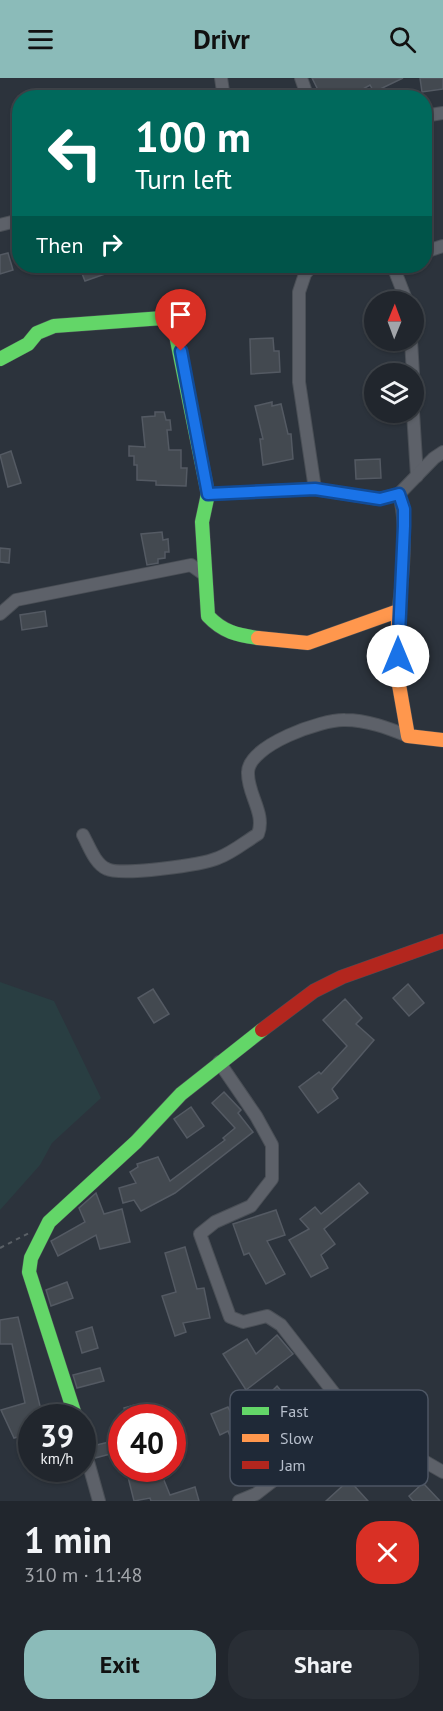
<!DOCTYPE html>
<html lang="en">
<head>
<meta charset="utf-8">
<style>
  :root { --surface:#21262d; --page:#292e35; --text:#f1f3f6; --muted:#a2a5aa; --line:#3e4349; --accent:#8bbbb9 }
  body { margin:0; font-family:"PT Sans",sans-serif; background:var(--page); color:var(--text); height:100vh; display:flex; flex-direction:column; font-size:22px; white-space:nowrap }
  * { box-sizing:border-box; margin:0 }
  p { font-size:20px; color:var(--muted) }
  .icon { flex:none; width:33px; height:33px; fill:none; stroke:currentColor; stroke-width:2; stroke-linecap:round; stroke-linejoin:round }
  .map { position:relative; height:1423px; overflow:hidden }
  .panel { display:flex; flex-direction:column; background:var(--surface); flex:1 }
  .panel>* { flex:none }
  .guide { position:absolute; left:12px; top:12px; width:420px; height:183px; border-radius:24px; box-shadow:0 2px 4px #0004,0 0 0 2px var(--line); background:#00695c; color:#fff; overflow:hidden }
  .needle { width:39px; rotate:1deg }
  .buttons { position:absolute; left:364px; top:213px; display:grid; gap:12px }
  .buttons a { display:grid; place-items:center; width:60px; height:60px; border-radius:50%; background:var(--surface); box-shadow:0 2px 4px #0004,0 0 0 2px var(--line); font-size:30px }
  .speed { position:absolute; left:18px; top:1326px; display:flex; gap:12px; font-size:30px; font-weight:700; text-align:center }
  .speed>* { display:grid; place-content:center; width:78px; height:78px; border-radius:50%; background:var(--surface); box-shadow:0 2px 4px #0004,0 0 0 2px var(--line); line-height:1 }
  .speed small { font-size:15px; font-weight:400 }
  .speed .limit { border:9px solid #d22; background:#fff; color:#111 }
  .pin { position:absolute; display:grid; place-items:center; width:51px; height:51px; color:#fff; margin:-62px -26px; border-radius:50% 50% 50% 0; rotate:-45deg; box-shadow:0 0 6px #0007 }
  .pin .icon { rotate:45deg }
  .me { position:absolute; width:66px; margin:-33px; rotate:0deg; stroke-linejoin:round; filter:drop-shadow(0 0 4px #0008) }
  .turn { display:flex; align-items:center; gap:21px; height:126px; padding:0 24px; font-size:27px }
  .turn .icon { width:78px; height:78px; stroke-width:2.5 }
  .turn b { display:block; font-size:42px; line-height:51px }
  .then { display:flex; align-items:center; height:57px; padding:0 24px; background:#0003; gap:12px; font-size:22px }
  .round { display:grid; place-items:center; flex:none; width:63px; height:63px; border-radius:24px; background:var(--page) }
  .summary { display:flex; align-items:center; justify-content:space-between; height:102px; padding:0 24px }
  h1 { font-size:36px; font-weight:800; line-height:45px }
  .primary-button { display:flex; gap:12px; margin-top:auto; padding:12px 24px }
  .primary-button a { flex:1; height:69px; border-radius:24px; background:var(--accent); color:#111; font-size:24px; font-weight:800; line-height:69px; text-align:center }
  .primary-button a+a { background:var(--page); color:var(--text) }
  header { display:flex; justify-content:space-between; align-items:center; height:78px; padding:0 24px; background:var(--accent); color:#111; font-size:27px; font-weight:800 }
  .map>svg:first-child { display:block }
  .green { fill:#293e42 }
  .building { fill:#434950; stroke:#545a63; stroke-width:1.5 }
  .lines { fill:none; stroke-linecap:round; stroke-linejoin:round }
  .street-casing { stroke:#4a4f56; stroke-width:14 }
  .fast-casing { stroke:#4a4f56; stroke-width:15 }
  .slow-casing { stroke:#4a4f56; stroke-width:15 }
  .jam-casing { stroke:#4a4f56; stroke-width:15 }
  .path { stroke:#5a6066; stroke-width:2; stroke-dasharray:4.5 4.5; stroke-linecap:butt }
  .street { stroke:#5d6169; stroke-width:12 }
  .fast { stroke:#63d668; stroke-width:14 }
  .slow { stroke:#ff974d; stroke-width:14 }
  .jam { stroke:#b3261e; stroke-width:14 }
  .route-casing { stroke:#114b97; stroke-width:15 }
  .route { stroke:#1a73e8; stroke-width:10 }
  .key { fill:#1f2937; stroke:#4d5664; stroke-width:1.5 }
  .key-label { font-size:16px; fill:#b7bfcc }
</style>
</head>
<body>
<header><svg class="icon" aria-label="menu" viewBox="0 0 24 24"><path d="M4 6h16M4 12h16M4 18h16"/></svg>Drivr<svg class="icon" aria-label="search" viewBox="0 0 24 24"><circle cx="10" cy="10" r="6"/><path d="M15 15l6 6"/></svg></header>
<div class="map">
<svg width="443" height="1423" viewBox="0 0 443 1423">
  <rect width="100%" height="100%" fill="#2c333c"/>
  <polygon class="green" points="0,904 54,923 101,1020 52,1065 40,1087 0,1132"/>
  <g class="building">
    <polygon points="312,0 403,0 374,14 370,7 347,20 322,20"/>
    <polygon points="420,0 443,0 443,11 422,14"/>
    <polygon points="8,175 13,192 0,196 0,177"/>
    <polygon points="79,188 125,188 125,189 85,203"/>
    <polygon points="273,260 274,273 279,273 280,294 251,296 250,261"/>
    <polygon points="272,324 272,328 281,326 288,356 291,356 293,381 263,387 260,361 263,361 255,328"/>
    <polygon points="155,334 164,334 166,342 170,342 171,352 167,352 169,372 181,372 181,390 187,390 186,408 156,407 156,403 137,402 137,387 134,387 134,378 129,378 129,368 145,369 142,339 155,338"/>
    <polygon points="11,373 21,405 8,409 0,377"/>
    <polygon points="380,381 381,400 356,401 355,382"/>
    <polygon points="162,454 163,462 168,461 169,474 165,474 165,480 158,481 158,485 147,487 141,456"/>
    <polygon points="0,470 10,471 9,485 0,484"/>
    <polygon points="45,533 47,548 22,552 20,537"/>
    <polygon points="408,906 424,925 409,938 393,920"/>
    <polygon points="153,911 169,936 154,945 138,920"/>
    <polygon points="345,921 362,940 356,946 374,962 332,1011 338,1020 318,1035 299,1009 319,994 321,996 347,968 323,942"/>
    <polygon points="224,1014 241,1032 238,1035 253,1054 175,1115 141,1133 134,1122 123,1125 119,1110 136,1105 130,1094 138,1089 137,1086 158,1079 170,1103 225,1062 223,1060 235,1050 212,1025"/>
    <polygon points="191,1029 204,1048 187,1060 174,1041"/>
    <polygon points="359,1105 368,1115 324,1151 335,1166 321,1177 328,1190 311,1199 289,1162 309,1151 300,1141 315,1129 321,1136"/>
    <polygon points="96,1115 104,1136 122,1131 130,1164 100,1171 96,1157 58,1178 51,1163 85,1144 79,1130"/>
    <polygon points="276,1132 285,1157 267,1163 285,1196 266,1206 249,1175 244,1177 233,1146"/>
    <polygon points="185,1169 197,1211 204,1210 210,1240 183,1245 186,1254 175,1258 162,1218 176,1214 165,1175"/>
    <polygon points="67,1204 73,1220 51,1228 46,1212"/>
    <polygon points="18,1239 43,1340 32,1340 32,1355 14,1360 1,1332 25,1325 12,1266 0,1266 0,1242"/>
    <polygon points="92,1249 98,1270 82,1275 76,1254"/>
    <polygon points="277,1257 293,1276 246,1312 223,1276 247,1261 256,1276"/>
    <polygon points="100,1290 104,1303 77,1310 73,1297"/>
    <polygon points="277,1308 305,1341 276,1362 263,1345 284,1329 271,1314"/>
    <polygon points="135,1327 139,1340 127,1340 124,1330"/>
    <polygon points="228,1329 241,1357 252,1352 263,1380 242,1388 228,1353 220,1357 211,1336"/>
    <polygon points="122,1361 122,1373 95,1380 92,1368"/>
    <polygon points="139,1390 159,1390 170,1417 195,1409 199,1423 151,1423 150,1420 134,1423 127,1395"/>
    <polygon points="349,1402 368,1423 326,1423"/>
    <polygon points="423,1405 440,1423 413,1423 409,1418"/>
  </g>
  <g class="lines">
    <g class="street-casing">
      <g id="street">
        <polyline points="221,0 224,20"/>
        <polyline points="301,0 308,20"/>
        <polyline points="424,38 443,35"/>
        <polyline points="0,147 20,142"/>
        <polyline points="424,174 443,168"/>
        <polyline points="312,188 305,196 299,214 299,304 315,411"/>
        <polyline points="393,188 407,224"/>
        <polyline points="411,262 413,296"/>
        <polyline points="413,334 417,398"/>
        <path d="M208,416L315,411L379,421L399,416C408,448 403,501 398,533"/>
        <polyline points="399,416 434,380 443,374"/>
        <polyline points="0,536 16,522 191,487 205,497"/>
        <path d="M83,757C89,768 95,786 107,791C121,798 202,787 218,780C232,775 245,764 258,756C266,735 247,716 248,694C249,667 322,641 345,642C367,642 388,650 408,658"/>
        <polyline points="219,984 256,1038 272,1067 272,1101 251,1128 215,1144 200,1156 230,1239 243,1244 267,1238 281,1247 341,1324 372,1353"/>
        <polyline points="82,1362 99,1423"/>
        <polyline points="239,1423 256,1416 301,1381 372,1353 443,1394"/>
      </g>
    </g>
    <g class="fast-casing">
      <g id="fast">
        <path d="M0,281L28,266L37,255L54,248L163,240L175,252L208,416L202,444L208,538C223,554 237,557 258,560"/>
        <polyline points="76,1340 29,1194 31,1180 49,1144 136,1064 181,1016 262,952"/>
      </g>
    </g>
    <g class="slow-casing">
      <polyline id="slow" points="258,560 308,565 398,533 398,601 408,658 443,662"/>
    </g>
    <g class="jam-casing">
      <polyline id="jam" points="262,952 314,913 342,899 443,863"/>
    </g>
    <polyline class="path" points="0,1170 29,1155"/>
    <use href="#street" class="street"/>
    <use href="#fast" class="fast"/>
    <use href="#slow" class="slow"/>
    <use href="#jam" class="jam"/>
  </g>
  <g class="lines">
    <g class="route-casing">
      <polyline id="route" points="181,273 208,416 315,411 380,421 399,416 404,431 404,448 398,578"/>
    </g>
    <use href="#route" class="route"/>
  </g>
  <rect x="230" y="1312" width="198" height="96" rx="9" class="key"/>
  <rect x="242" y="1329" width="27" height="8" fill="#63d668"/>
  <rect x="242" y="1356" width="27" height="8" fill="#ff974d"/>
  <rect x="242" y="1383" width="27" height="8" fill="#b3261e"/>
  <g class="key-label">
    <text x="280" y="1339">Fast</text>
    <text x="280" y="1366">Slow</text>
    <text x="280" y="1393">Jam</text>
  </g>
</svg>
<div class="buttons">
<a><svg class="needle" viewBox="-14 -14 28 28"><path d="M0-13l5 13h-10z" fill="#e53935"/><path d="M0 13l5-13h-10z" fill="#a2a5aa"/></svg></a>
<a><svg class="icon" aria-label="layers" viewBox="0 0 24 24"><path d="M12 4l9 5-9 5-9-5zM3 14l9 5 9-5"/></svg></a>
</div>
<div class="speed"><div>39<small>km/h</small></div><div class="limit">40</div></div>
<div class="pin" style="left:181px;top:273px;background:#d93025"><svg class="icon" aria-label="arrive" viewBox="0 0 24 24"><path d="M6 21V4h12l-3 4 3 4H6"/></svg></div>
<svg class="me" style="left:398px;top:578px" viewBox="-20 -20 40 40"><circle r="19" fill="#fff"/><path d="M0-13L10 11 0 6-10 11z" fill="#1a73e8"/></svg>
<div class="guide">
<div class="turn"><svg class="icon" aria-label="left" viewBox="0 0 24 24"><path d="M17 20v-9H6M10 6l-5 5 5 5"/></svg><div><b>100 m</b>Turn left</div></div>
<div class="then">Then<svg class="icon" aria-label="right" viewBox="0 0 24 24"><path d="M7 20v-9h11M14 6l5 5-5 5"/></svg></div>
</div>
</div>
<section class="panel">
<div class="summary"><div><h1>1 min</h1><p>310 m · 11:48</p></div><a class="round" style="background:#d93025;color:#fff"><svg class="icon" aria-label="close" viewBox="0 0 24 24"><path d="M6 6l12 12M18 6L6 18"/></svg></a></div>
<div class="primary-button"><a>Exit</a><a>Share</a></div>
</section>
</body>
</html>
